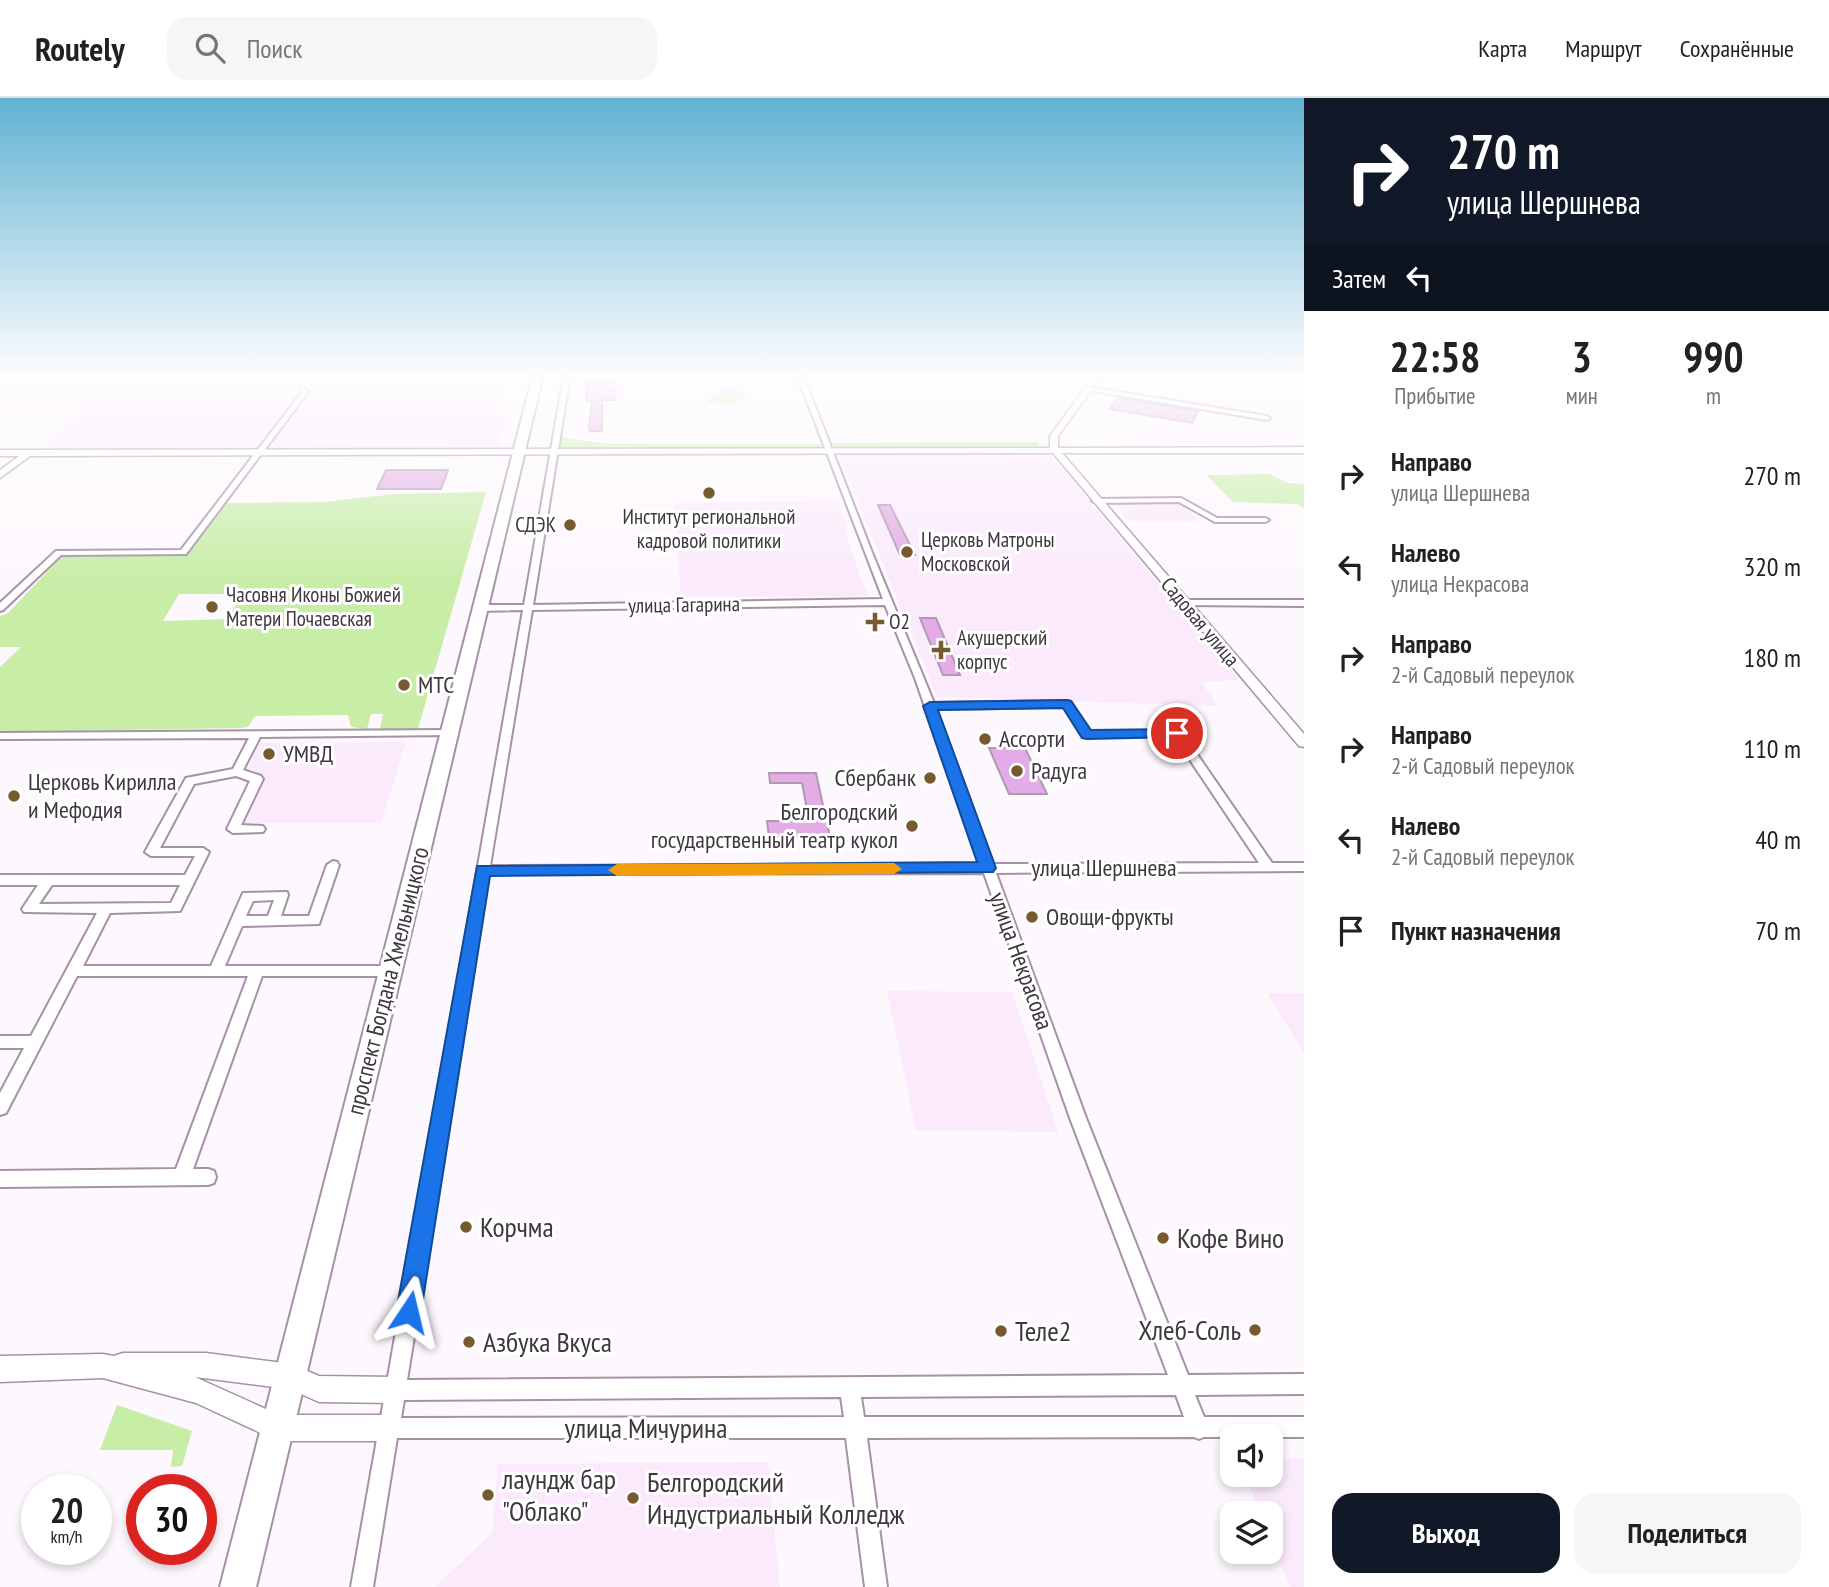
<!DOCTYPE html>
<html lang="ru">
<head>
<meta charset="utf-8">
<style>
  :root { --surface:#fff; --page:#f6f6f6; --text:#202124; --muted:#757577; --line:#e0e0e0; --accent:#111827 }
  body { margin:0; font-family:"PT Sans Narrow",sans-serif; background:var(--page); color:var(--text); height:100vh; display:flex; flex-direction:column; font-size:26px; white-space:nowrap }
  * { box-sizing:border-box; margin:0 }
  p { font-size:23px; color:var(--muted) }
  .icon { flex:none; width:38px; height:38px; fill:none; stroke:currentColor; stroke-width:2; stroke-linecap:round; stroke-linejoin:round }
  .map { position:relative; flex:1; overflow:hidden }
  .sheet { display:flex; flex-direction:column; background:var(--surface); width:525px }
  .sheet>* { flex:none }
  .top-card { background:#111827; color:#fff; overflow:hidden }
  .tools { position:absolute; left:1220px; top:1326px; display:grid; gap:14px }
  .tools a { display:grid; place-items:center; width:63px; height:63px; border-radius:14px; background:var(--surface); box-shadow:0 4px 10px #0003; font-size:35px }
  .speed { position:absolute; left:21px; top:1376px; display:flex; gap:14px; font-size:35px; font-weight:700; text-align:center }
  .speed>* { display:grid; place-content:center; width:91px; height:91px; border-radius:50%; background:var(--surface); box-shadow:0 4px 10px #0003; line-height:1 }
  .speed small { font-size:18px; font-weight:400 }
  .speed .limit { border:10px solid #d22; background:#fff; color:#111 }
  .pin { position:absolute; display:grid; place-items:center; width:60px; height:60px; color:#fff; margin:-30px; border:4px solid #fff; border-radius:50%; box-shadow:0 2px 7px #0007 }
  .me { position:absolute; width:77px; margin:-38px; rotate:10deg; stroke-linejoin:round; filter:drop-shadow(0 0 5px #0008) }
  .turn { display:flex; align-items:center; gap:24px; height:147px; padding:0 28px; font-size:32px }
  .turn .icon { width:91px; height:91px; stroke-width:2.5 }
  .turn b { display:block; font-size:49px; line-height:60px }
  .then { display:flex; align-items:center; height:66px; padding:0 28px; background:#0003; gap:14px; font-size:26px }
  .eta { display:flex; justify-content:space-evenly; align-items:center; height:119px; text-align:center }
  .eta b { font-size:42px; font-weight:700; line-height:49px }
  .primary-button { display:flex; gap:14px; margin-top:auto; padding:14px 28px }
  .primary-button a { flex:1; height:80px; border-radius:21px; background:var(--accent); color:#fff; font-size:28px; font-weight:700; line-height:80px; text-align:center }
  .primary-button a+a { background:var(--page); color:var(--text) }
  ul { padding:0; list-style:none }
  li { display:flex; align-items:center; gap:21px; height:91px; padding:0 28px }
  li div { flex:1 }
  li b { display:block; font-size:26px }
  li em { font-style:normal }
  header { display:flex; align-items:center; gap:42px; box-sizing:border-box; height:98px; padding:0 35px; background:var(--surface); border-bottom:2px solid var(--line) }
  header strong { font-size:33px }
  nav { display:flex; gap:38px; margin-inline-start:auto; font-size:24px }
  .search { width:490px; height:63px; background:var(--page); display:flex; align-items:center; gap:18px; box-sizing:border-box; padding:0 24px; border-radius:21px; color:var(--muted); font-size:26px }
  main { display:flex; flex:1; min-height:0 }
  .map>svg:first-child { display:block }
  .built { fill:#fbeafc }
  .green { fill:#c7eda7; fill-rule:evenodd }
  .building { fill:#e3ace7; stroke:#af9ab0; stroke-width:2 }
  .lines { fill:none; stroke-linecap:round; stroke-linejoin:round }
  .street-casing { stroke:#a691a7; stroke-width:4 }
  .secondary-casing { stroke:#a691a7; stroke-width:3 }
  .primary-casing { stroke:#a691a7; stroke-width:4 }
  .street { fill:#fff; fill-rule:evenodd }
  .secondary { fill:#fff; fill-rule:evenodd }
  .primary { fill:#fff; fill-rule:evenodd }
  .route { fill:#1a73e8; stroke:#114b97; stroke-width:2 }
  .slow { fill:#f59e0b }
  .poi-dot { fill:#775a2d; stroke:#fff; stroke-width:2.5 }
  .labels { text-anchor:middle; stroke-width:6; stroke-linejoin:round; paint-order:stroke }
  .far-poi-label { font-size:21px; fill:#3f3740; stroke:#fff; text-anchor:start }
  .far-street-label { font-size:21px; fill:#3f3740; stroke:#fff }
  .poi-label { font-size:24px; fill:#3f3740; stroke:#fff; text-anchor:start }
  .street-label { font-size:24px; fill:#3f3740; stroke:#fff }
  .near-poi-label { font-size:28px; fill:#3f3740; stroke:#fff; text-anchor:start }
  .near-street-label { font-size:28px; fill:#3f3740; stroke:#fff }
</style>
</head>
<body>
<header>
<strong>Routely</strong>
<div class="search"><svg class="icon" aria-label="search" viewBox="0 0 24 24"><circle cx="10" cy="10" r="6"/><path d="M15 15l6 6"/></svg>Поиск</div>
<nav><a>Карта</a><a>Маршрут</a><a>Сохранённые</a></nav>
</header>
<main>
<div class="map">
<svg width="1304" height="1489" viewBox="0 0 1304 1489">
  <rect width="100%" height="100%" fill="#fdf8fd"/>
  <g class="built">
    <polygon points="0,277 118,277 113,282 120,277 509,277 499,309 510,309 498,349 249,351 41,348 84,311 6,310 0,315 0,287 19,282 0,284"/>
    <polygon points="810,277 946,277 934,287 909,289 814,289"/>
    <polygon points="1047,353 1239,582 1201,584 1218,608 937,599 838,355"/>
    <polygon points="838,403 848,432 845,435 868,498 681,499 674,405"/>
    <polygon points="1114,405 1183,405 1199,423 1129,423"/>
    <polygon points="406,644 381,725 228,725 254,671 247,671 260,645"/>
    <polygon points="887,893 1012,894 1058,1034 916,1032"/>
    <polygon points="1267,895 1304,895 1304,955"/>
    <polygon points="1271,1361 1304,1361 1304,1489 1290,1489 1271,1440 1270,1416 1261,1416 1245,1377 1270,1377"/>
    <polygon points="768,1364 780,1489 435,1489 492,1435 498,1366"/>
  </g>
  <g class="green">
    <polygon points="723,290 744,293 748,297 733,308 708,305 708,301"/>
    <polygon points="561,339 608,346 820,346 821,350 560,352"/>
    <polygon points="1037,344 1041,349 834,350 832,345"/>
    <polygon points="1270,376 1287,385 1304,386 1304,410 1297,406 1233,404 1206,377"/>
    <path d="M486,394L418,631H380L383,616H371L367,631L351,629L348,617L255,618L248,629L240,630L0,634V569L21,549H0V518L8,515L62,458H186L227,405L324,404L393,396ZM179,496H240L241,497L228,521L163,523Z"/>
    <polygon points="117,1307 192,1333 182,1368 171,1369 173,1352 100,1352"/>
  </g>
  <g class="building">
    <polygon points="592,283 616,285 615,302 602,302 602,333 590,333 589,329 592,303 586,303 586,293 587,285"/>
    <polygon points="1117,300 1198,313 1192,325 1110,311"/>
    <polygon points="386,372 448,372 441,391 377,391"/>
    <polygon points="878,407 890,407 915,457 900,457"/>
    <polygon points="920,520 936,520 960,577 943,577"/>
    <polygon points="989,650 1025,650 1047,696 1009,696"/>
    <polygon points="769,675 816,675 830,739 769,739 767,723 809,723 802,685 770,685"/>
  </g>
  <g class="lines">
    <g class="street-casing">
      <g id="street">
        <path d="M564,277H570L533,507L883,501L797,277H803L873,457L934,605L1067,603L1071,604L1090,634L1181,633L1272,765H1304V773L996,775L1086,1020L1188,1277L1304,1276V1296L1195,1297L1204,1319H1304V1339H1204L1199,1341L1194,1339L867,1340L887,1489H865L846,1340H397L373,1489H351L523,512L481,513L476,510L481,507H524ZM885,507L915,580L980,766L490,768L532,512ZM1064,609L1083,639L1174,638L1259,765L993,766L936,611ZM984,775L1070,1020L1168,1277L407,1282L489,776ZM1176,1297L1184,1319H864L861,1299ZM841,1299L844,1319L401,1320L404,1302Z"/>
        <polygon points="1088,289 1267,318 1270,320 1267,322 1086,292"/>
        <polygon points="301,291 305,291 308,294 186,456 61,457 3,512 0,513 0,505 56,453 181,452 302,294"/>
        <polygon points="1181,400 1217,420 1265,420 1269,422 1265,424 1215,424 1179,404 1096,405 1092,403 1096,401"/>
        <polygon points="1186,502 1304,502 1304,508 1183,507 1183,503"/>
        <path d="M449,632L454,635L453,637L260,639L243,672L261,678L263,681L241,727L263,728L265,731L263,734L233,735L227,731L250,683L236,678L194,686L160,750H203L209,754L180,813L110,815L83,868H211L243,795L287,794L288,797L281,818H309L327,767L333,763L337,764L339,767L319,826L242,828L225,868H390L395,869L397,873L395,877L390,878H262L193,1071H208L214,1073L216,1079L214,1085L208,1087L0,1089V1073L176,1071L248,878H77L6,1015L0,1017V995L24,950H0V938H31L97,815L24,814L22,811L38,787H0V777H185L195,758H151L145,754L186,680L233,671L249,640L0,641V635ZM52,787H180L171,805L39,806ZM274,802L268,818H246L253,803Z"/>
      </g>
    </g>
    <g class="secondary-casing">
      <g id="secondary">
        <polygon points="1094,277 1102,277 1058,338 1058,350 1304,349 1304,355 1062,355 1304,636 1304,649 1299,648 1053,355 30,358 0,380 0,372 19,358 0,358 0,352 1050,350 1050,338"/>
        <polygon points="123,1255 206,1255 291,1266 319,1278 396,1279 405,1283 409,1292 405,1301 396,1305 319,1304 290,1291 195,1279 279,1317 390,1317 399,1321 403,1330 399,1339 390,1343 278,1343 196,1305 103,1280 0,1284 0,1258 103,1256 114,1258"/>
      </g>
    </g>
    <g class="primary-casing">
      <polygon id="primary" points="533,277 543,277 256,1489 220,1489"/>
    </g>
    <use href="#street" class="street"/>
    <use href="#secondary" class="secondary"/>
    <use href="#primary" class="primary"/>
  </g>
  <linearGradient id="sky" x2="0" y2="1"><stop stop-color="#61b2d2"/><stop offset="0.57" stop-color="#fefcfe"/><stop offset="1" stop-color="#fefcfe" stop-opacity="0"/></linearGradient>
  <rect width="1304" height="485" fill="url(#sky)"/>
  <polygon class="route" points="1067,602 1071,603 1091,632 1177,631 1184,635 1177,639 1087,641 1082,640 1063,610 938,612 996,770 993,774 490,778 421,1214 417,1222 409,1226 400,1222 396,1214 477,768 977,764 923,608 930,604"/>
  <polygon class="slow" points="894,765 902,771 894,776 617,778 608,772 617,766"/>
  <g class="poi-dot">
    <circle cx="709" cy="395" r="7"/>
    <circle cx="570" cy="427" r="7"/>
    <circle cx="907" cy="454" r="7"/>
    <circle cx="212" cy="509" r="7"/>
    <path d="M871.5 513.5h7v7h7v7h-7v7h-7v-7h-7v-7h7z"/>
    <path d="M937.5 541.5h7v7h7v7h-7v7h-7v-7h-7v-7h7z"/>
    <circle cx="404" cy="587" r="7"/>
    <circle cx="985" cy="641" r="7"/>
    <circle cx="269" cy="656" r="7"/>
    <circle cx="1017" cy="673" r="7"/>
    <circle cx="930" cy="680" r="7"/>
    <circle cx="14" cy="698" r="7"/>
    <circle cx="912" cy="728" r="7"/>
    <circle cx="1032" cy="819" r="7"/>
    <circle cx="466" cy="1129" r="7"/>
    <circle cx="1163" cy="1140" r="7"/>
    <circle cx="1255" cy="1232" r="7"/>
    <circle cx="1001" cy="1233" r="7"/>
    <circle cx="469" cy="1244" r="7"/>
    <circle cx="488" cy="1397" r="7"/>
    <circle cx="633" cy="1400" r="7"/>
  </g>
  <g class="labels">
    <g class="far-poi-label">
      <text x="709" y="426" text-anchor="middle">Институт региональной<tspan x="709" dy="24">кадровой политики</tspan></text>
      <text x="556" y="434" text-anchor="end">СДЭК</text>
      <text x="921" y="449">Церковь Матроны<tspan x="921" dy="24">Московской</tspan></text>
      <text x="226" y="504">Часовня Иконы Божией<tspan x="226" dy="24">Матери Почаевская</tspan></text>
      <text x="889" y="531">O2</text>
      <text x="957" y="547">Акушерский<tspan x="957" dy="24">корпус</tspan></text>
    </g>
    <g class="far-street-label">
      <text transform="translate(684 507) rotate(-1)" y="7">улица Гагарина</text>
      <text transform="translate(1200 524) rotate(50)" y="7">Садовая улица</text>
    </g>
    <g class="poi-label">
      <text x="418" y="595">МТС</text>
      <text x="999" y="649">Ассорти</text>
      <text x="283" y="664">УМВД</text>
      <text x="1031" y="681">Радуга</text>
      <text x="916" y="688" text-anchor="end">Сбербанк</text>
      <text x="28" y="692">Церковь Кирилла<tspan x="28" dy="28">и Мефодия</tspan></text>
      <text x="898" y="722" text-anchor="end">Белгородский<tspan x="898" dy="28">государственный театр кукол</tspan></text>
      <text x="1046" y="827">Овощи-фрукты</text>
    </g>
    <g class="street-label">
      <text x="1104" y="778">улица Шершнева</text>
      <text transform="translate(1021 863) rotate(70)" y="8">улица Некрасова</text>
      <text transform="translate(388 883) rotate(-76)" y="8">проспект Богдана Хмельницкого</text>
    </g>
    <g class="near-poi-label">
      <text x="480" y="1139">Корчма</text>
      <text x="1177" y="1150">Кофе Вино</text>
      <text x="1241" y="1242" text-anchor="end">Хлеб-Соль</text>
      <text x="1015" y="1243">Теле2</text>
      <text x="483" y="1254">Азбука Вкуса</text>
      <text x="502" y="1391">лаундж бар<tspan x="502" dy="32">"Облако"</tspan></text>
      <text x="647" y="1394">Белгородский<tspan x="647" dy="32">Индустриальный Колледж</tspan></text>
    </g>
    <g class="near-street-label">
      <text x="646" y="1340">улица Мичурина</text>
    </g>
  </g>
</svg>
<div class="tools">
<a><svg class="icon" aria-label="sound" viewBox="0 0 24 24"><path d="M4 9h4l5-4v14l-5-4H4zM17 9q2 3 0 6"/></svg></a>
<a><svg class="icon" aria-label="layers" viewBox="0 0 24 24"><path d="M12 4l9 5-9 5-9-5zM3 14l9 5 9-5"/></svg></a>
</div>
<div class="speed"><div>20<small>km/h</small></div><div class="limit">30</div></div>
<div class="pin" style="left:1177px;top:635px;background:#d93025"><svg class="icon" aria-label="arrive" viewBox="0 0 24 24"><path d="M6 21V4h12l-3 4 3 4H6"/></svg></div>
<svg class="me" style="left:409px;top:1214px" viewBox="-20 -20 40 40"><path d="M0-17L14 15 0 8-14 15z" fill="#1a73e8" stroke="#fff" stroke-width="4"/></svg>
</div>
<section class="sheet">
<div class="top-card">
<div class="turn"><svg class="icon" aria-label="right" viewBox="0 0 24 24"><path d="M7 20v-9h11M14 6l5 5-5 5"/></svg><div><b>270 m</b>улица Шершнева</div></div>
<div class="then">Затем<svg class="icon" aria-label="left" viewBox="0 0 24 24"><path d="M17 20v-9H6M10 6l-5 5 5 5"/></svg></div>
</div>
<div class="eta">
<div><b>22:58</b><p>Прибытие</p></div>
<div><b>3</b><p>мин</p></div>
<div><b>990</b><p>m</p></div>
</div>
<ul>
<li><svg class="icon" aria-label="right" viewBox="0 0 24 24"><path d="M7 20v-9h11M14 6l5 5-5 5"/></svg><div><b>Направо</b><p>улица Шершнева</p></div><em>270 m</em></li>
<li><svg class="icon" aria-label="left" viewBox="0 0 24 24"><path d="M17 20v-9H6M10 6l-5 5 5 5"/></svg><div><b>Налево</b><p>улица Некрасова</p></div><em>320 m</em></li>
<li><svg class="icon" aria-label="right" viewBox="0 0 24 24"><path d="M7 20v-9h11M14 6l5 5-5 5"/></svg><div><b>Направо</b><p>2-й Садовый переулок</p></div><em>180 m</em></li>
<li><svg class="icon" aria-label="right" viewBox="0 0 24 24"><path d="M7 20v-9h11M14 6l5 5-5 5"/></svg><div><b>Направо</b><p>2-й Садовый переулок</p></div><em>110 m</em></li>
<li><svg class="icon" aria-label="left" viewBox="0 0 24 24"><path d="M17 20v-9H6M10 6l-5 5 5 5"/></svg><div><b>Налево</b><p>2-й Садовый переулок</p></div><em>40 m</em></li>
<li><svg class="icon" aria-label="arrive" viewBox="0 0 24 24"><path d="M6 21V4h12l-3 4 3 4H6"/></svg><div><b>Пункт назначения</b></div><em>70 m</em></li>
</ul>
<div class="primary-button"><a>Выход</a><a>Поделиться</a></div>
</section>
</main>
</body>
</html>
